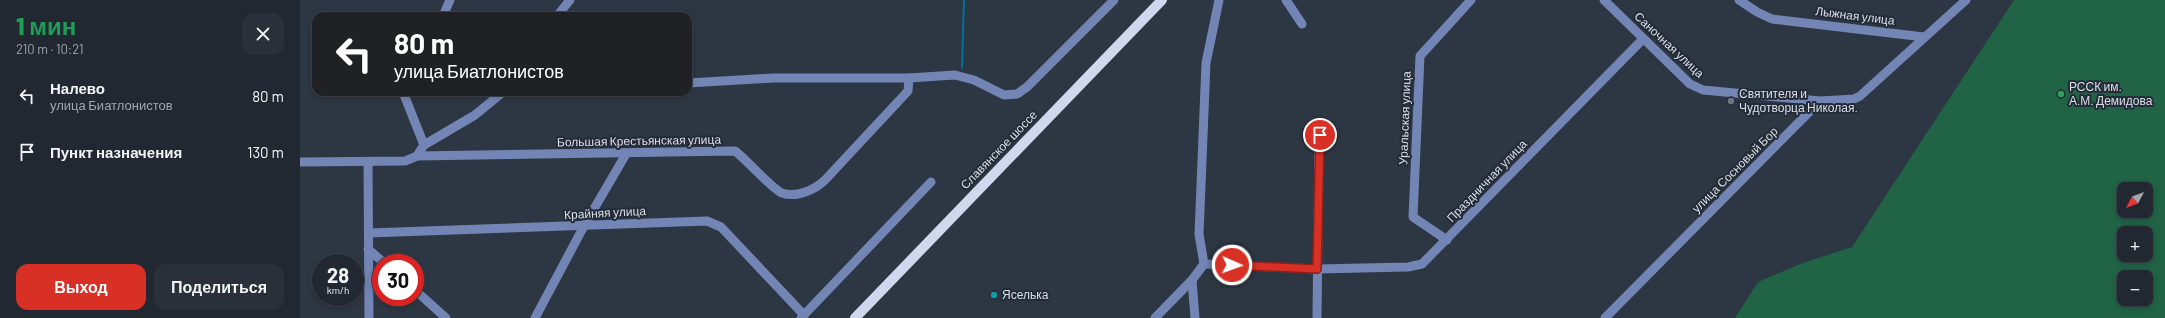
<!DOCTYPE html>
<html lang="ru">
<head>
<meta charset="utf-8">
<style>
  :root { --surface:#222832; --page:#2a303a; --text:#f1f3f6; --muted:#a2a6ac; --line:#3f444d; --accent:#d93025 }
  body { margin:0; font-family:Barlow,sans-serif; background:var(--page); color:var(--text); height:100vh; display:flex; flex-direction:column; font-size:15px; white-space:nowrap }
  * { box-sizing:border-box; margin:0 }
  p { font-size:13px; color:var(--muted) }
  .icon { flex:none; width:22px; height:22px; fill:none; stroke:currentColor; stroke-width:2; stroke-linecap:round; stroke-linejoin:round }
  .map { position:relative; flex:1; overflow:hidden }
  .sheet { display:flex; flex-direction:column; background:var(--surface); width:300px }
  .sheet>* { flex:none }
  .guide { position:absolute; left:12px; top:12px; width:380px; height:84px; border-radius:12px; box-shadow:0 2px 6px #0003,0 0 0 1px var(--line); background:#202124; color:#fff; overflow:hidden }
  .needle { width:26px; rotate:229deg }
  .tools { position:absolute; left:1817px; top:182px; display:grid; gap:8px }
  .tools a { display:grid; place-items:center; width:36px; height:36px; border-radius:8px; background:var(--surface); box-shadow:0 2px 6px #0003,0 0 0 1px var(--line); font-size:20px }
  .speed { position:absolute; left:12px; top:254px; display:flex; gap:8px; font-size:20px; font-weight:700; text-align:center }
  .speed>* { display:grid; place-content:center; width:52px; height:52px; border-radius:50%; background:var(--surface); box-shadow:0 2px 6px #0003,0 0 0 1px var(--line); line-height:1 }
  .speed small { font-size:10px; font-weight:400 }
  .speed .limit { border:6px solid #d22; background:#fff; color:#111 }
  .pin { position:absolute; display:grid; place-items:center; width:34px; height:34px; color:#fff; margin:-17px; border:2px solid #fff; border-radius:50%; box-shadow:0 1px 4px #0007 }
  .me { position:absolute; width:44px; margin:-22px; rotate:92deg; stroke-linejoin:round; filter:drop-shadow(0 0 3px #0008) }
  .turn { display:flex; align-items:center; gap:14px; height:84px; padding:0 16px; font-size:18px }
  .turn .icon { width:52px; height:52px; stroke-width:2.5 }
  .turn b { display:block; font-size:28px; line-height:34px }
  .round { display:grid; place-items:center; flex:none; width:42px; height:42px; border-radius:12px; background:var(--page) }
  .headline { display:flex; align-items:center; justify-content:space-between; height:68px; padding:0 16px }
  h1 { font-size:24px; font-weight:800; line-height:30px; color:#1e9e55 }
  .primary-button { display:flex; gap:8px; margin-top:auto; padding:8px 16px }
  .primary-button a { flex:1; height:46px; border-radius:12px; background:var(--accent); color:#fff; font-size:16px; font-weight:800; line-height:46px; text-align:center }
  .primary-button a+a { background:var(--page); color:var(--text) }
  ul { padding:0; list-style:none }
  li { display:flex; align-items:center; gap:12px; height:56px; padding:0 16px }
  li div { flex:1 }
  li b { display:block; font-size:15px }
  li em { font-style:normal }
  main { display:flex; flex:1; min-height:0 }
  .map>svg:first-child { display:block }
  .green { fill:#206345; fill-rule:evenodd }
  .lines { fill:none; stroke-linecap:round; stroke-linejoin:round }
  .stream { stroke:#00709e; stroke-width:2 }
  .minor { stroke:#7285b5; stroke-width:9 }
  .major { stroke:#cfd8ec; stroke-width:10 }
  .route-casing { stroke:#8d1f18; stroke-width:10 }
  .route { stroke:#d93025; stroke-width:7 }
  .leisure-dot { fill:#2e9e5b; stroke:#232c38; stroke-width:1.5 }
  .worship-dot { fill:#6b7280; stroke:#232c38; stroke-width:1.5 }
  .culture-dot { fill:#0f9aa8; stroke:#232c38; stroke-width:1.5 }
  .labels { text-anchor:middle; stroke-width:4; stroke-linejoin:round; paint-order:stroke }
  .street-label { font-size:12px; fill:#d9dfe7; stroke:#232c38 }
  .poi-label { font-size:12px; fill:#d9dfe7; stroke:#232c38; text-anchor:start }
</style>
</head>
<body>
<main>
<section class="sheet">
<div class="headline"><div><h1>1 мин</h1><p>210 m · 10:21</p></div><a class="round"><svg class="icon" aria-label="close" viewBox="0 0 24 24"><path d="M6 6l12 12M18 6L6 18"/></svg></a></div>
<ul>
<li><svg class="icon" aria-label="left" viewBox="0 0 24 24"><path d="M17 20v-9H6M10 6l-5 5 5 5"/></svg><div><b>Налево</b><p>улица Биатлонистов</p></div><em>80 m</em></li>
<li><svg class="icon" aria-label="arrive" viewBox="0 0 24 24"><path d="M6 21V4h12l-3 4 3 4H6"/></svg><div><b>Пункт назначения</b></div><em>130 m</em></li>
</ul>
<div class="primary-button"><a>Выход</a><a>Поделиться</a></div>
</section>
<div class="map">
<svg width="1865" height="318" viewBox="0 0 1865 318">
  <rect width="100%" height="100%" fill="#2d3643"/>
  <path class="green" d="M1714,0H1865V318H1435L1458,282L1500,264L1552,247ZM1824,189H1846V211H1824ZM1824,233H1846V255H1824ZM1824,277H1846V299H1824Z"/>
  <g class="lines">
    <polyline class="stream" points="662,68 664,0"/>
    <g class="minor">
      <polyline points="986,0 1002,24"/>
      <polyline points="1304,0 1390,84 1403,90 1520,101"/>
      <polyline points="1439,0 1457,12 1472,19 1624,37"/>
      <polyline points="143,16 150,0"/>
      <polyline points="257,16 270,0"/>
      <polyline points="388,83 473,78 609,78"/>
      <polyline points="103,92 124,145"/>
      <polyline points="117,156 124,145 175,115 203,92"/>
      <path d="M0,162L105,161L117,156L435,151C446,159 472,189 482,193C496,198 515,190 525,180L608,91L609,78L655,75L674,80L704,95L717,94L727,87L814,0"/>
      <polyline points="68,162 69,318"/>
      <polyline points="69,233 407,221 421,227 504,315"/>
      <polyline points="1147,240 1113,217 1120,56 1171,0"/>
      <polyline points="68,249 84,263"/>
      <polyline points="904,264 1017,269 1108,267 1122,264 1343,39"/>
      <polyline points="904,264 899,234 906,63 919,0"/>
      <polyline points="892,280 895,318"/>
      <polyline points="115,290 146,318"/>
      <polyline points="235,318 284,226 326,154"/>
      <polyline points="501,318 631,182"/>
      <polyline points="855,318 892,280 904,264"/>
      <polyline points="1017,318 1019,135"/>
      <polyline points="1305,318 1520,101 1554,99 1560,96 1666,0"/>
    </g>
    <polyline class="major" points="555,318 862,0"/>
  </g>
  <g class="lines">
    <g class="route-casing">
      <polyline id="route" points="932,265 1017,269 1020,135"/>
    </g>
    <use href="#route" class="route"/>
  </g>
  <circle class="leisure-dot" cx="1761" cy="94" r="4"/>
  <circle class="worship-dot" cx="1431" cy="101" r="4"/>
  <circle class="culture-dot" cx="694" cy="295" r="4"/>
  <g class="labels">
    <g class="street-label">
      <text transform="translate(1555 16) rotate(7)" y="4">Лыжная улица</text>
      <text transform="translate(1369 45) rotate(43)" y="4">Саночная улица</text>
      <text transform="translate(1105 118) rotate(-88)" y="4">Уральская улица</text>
      <text transform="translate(339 141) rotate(-1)" y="4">Большая Крестьянская улица</text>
      <text transform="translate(699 150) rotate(-46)" y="4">Славянское шоссе</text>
      <text transform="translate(1435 170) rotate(-45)" y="4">улица Сосновый Бор</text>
      <text transform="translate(1187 181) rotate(-46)" y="4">Праздничная улица</text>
      <text transform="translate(305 213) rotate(-3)" y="4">Крайняя улица</text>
    </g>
    <g class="poi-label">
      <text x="1769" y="91">РССК им.<tspan x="1769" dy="14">А.М. Демидова</tspan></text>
      <text x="1439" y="98">Святителя и<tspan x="1439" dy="14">Чудотворца Николая.</tspan></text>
      <text x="702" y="299">Яселька</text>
    </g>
  </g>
</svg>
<div class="tools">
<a><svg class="needle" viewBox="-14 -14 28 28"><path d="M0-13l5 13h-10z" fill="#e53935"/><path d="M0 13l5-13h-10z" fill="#a2a6ac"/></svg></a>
<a>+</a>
<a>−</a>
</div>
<div class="speed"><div>28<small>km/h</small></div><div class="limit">30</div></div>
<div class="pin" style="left:1020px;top:135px;background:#d93025"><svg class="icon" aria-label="arrive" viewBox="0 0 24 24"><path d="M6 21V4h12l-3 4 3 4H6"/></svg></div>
<svg class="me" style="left:932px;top:265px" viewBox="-20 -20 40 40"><circle r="17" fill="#d93025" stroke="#fff" stroke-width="3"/><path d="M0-11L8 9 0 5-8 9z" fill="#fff"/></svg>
<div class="guide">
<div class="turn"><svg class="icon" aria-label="left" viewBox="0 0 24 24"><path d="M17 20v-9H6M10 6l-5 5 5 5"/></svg><div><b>80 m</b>улица Биатлонистов</div></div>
</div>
</div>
</main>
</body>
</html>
